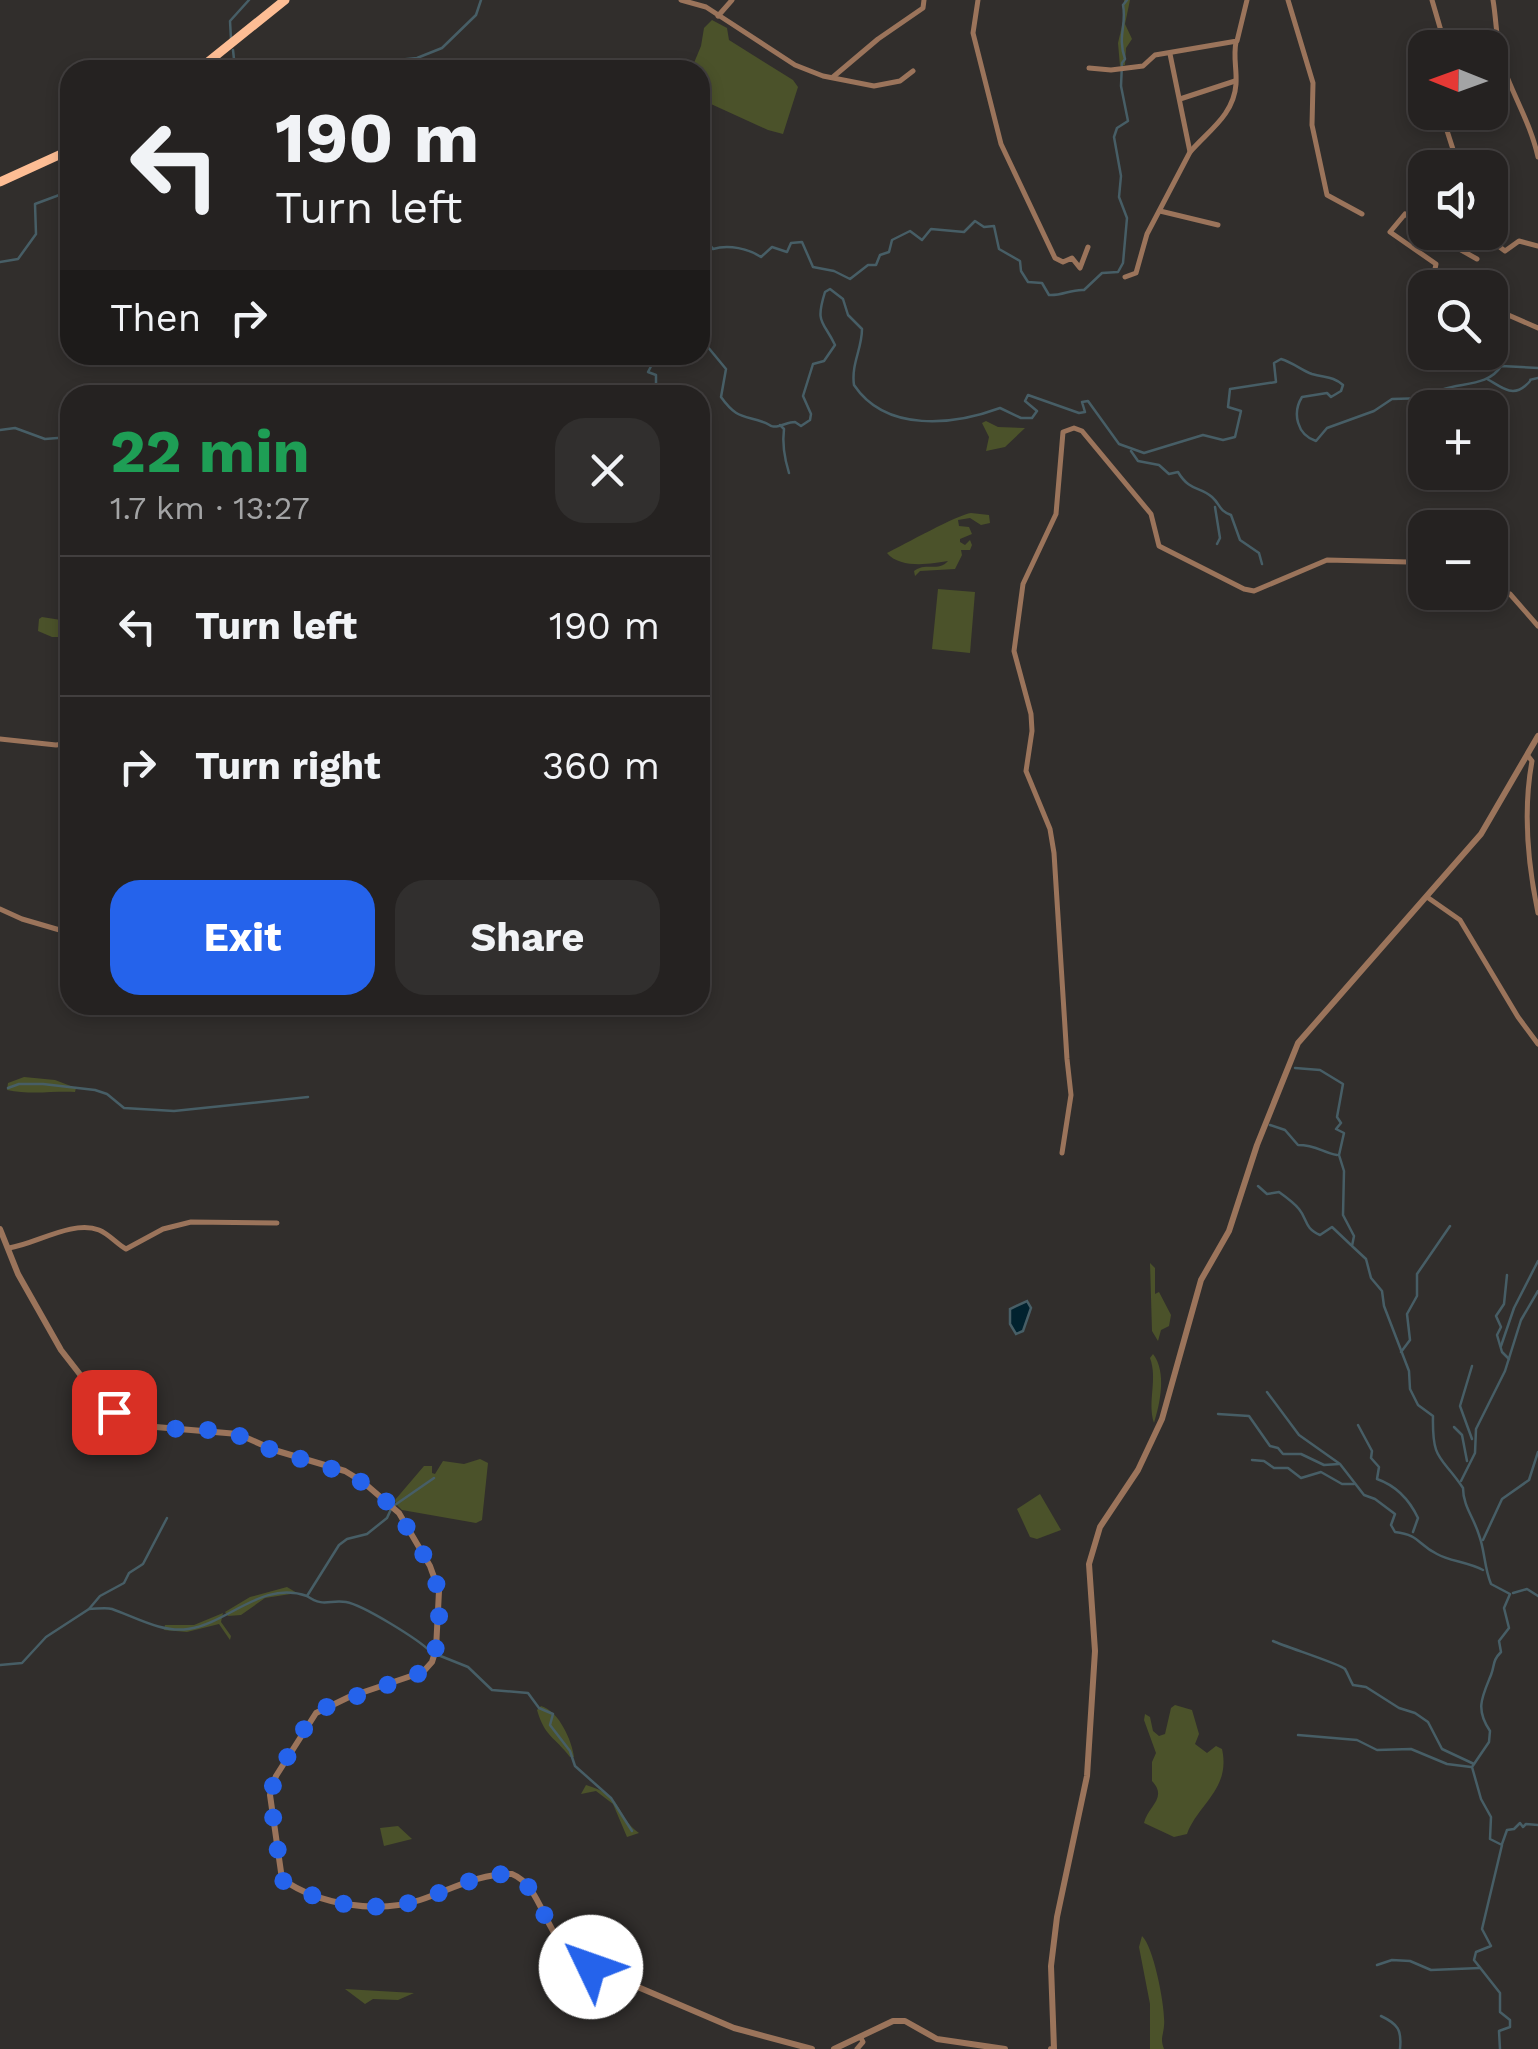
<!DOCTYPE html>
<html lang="en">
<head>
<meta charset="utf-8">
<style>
  :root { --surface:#252221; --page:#312f2e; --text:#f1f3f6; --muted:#a3a4a5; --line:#423f3f; --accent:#2563eb }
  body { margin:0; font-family:"Work Sans",sans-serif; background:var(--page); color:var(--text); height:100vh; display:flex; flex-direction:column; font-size:38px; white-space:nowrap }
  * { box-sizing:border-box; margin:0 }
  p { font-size:32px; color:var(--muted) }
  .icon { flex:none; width:55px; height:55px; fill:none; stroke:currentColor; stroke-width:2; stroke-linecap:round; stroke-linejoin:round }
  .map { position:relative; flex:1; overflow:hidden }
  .drawer { position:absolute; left:60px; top:385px; width:650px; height:630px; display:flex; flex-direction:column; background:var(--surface); border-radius:30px; box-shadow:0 5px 15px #0003,0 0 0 2px var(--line) }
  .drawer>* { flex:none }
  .guide { position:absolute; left:60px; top:60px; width:650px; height:305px; border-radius:30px; box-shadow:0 5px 15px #0003,0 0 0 2px var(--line); background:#252221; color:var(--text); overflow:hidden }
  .needle { width:65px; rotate:271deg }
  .controls { position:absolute; left:1408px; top:30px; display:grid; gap:20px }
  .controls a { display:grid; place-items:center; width:100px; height:100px; border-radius:20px; background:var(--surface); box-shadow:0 5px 15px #0003,0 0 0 2px var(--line); font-size:50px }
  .pin { position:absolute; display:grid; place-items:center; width:85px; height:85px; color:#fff; margin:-42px; border-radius:20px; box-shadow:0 5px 15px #0006 }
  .me { position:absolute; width:110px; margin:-55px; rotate:312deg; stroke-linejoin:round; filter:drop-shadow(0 0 8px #0008) }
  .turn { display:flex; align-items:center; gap:35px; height:210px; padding:0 50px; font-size:45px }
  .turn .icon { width:130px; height:130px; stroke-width:2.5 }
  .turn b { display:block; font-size:70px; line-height:85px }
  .then { display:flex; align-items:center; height:95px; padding:0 50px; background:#0003; gap:20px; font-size:38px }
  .round { display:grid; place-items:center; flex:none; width:105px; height:105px; border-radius:30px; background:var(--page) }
  .overview { display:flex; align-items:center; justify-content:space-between; height:170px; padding:0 50px }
  h1 { font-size:60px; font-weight:700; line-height:75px; color:#1e9e55 }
  .cta { display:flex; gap:20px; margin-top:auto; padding:20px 50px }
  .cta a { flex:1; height:115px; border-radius:30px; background:var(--accent); color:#fff; font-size:40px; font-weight:700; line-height:115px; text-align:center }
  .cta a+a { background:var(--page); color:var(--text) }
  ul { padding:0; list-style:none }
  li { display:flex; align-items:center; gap:30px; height:140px; padding:0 50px; border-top:2px solid var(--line) }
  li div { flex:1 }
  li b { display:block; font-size:38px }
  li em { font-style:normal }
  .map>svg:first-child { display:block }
  .green { fill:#4b522a }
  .water { fill:#01222f; stroke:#475e66; stroke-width:2.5 }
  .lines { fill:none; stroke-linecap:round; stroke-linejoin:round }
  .stream { stroke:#475e66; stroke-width:2.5 }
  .minor { stroke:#9b745b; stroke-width:5 }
  .tertiary { stroke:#9b745b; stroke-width:6 }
  .primary { stroke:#fdbd94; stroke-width:9 }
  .route { stroke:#2563eb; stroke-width:18; stroke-dasharray:0 32.4 }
</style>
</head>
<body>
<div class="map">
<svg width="1538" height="2049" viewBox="0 0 1538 2049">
  <rect width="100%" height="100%" fill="#312e2c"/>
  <g class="green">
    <polygon points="1124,0 1130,0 1125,24 1132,39 1126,48 1125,65 1120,66 1118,43 1124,17"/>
    <polygon points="712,20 727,28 729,40 793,80 798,87 783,134 768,130 700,99 700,70 691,70 701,46 704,28"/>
    <polygon points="986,421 998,427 1025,428 1005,447 986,451 989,437 982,423"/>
    <path d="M971,513L989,515L990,523L981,525L970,518L958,520L959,526L969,527L972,534L960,539V542L965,545L970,540L972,545L970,550H961L962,555L955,569L920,571L915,576L914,571C925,562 939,572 948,561C931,564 900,569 887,553C903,545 959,514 971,513Z"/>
    <polygon points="938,589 975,592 970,653 932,649"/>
    <polygon points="42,617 61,620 67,637 52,637 38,631 39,619"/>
    <path d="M24,1077L55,1080L76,1088L75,1092C52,1091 30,1095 7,1090L8,1083Z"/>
    <polygon points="1150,1263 1155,1268 1155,1294 1159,1292 1171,1315 1169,1326 1161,1330 1158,1341 1152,1331"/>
    <path d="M1153,1354C1167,1372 1160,1404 1154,1423C1147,1401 1158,1380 1150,1358Z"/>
    <polygon points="480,1459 488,1463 482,1520 476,1523 402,1510 396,1504 395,1500 424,1466 432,1466 432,1473 435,1474 443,1461 464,1464"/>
    <polygon points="1040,1494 1061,1530 1037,1539 1030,1537 1017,1509"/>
    <polygon points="287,1587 297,1593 265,1598 241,1615 228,1616 225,1612 250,1597"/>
    <polygon points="223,1613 221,1622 231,1636 230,1640 219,1624 187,1632 164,1630 165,1625 194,1625"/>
    <path d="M1175,1705L1192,1710L1199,1734L1195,1744L1207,1753L1216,1746L1222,1749C1231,1789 1198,1804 1187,1834L1174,1837L1144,1823C1148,1806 1168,1798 1152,1781V1762L1156,1753L1144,1720L1145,1714L1150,1717L1153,1731L1159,1736L1165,1734L1171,1708Z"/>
    <path d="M541,1706C559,1711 572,1741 574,1757H570C554,1736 545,1737 537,1710Z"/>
    <path d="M586,1785C625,1796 615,1816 639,1833L627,1837L613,1804L596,1791L581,1794Z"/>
    <polygon points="398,1826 412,1839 384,1846 380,1828"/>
    <path d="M1142,1936C1154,1947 1166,2010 1164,2026C1163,2037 1160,2038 1164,2049H1150V2004L1139,1947Z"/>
    <polygon points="345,1989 414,1993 398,2000 373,1999 365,2004"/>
  </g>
  <polygon class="water" points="1027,1301 1031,1308 1023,1331 1016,1334 1010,1324 1010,1309"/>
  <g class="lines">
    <g class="stream">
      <polyline points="231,39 230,21 249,0"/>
      <polyline points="223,70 234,59 233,50"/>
      <polyline points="341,70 364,67 369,63 417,58 442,48 476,15 481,0"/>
      <polyline points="70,167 67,173 70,176"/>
      <path d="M700,241H707L713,249C729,244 749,249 761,257L772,247L787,252L791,243L802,242L813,267L834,271L850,279L868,265H876L880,255L889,252L892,240L910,231L922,240L931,229L964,232L975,221L984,227L994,226L999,249L1020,261L1021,271L1028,282L1042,283L1049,295C1062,296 1071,289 1084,290L1102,273L1118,272L1123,263L1127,218L1119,197L1121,176L1114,137L1117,128L1128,121L1121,86L1122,63L1125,59C1117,36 1127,25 1123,5L1127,0"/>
      <polyline points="0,262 18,259 36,234 35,204 70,191"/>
      <path d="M700,345L707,346L726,369L721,397C736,418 742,415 763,422C771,424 769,428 779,426C784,425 789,422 795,422L801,426L810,420L811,414L803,396L813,364L824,361L835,345C823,320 815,324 825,292L830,289L843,299L848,315L862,329C862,349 851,364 854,385C886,433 954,425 1000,408L1021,418H1032L1037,411L1025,401L1028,395L1079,413L1085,412L1082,402L1088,401L1119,444L1144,453L1203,435L1223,440L1235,437L1241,411L1228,407L1230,389L1276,382L1274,363L1281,359C1294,363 1301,370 1312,374C1325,378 1333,376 1343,385L1341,391L1331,397L1327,393L1302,397C1292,413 1297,435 1316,441L1327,428L1374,411L1392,399L1427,398C1448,379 1486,391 1501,366L1538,368"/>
      <path d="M1487,379C1499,385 1511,398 1525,386C1537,376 1523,382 1538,378"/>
      <polyline points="433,395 443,389 507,395"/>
      <polyline points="518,395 529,395"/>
      <polyline points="548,395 566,392 573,395"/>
      <polyline points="579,395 607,395"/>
      <polyline points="616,395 645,392 656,384 656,375 648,372 657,355"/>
      <path d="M780,425L784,429C782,444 785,460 789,473"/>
      <polyline points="0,430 15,428 45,439 70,437"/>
      <path d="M1131,451L1138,461L1159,465L1169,474L1178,472C1190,492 1200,486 1212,497C1221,505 1218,510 1231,515L1240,540L1259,553L1262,564"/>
      <polyline points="1215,507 1220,538 1217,544"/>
      <path d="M1295,1068L1320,1070L1343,1084L1337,1117L1341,1123L1336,1129L1344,1133L1339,1155L1344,1171L1343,1215L1354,1236L1352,1246L1366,1259L1371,1278L1382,1291L1384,1306L1409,1371L1410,1389L1418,1405L1433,1416C1432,1462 1441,1455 1463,1488C1463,1506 1474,1518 1479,1535C1485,1551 1484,1567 1491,1584L1510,1594L1504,1608L1509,1628L1499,1641L1501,1652C1492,1661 1495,1665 1491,1675C1482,1697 1475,1709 1490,1731L1489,1742L1472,1767L1481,1799L1491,1817L1490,1839L1502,1845L1482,1929L1491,1946L1476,1952L1474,1960L1500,1993V2012L1510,2020V2027L1499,2031L1500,2049"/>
      <polyline points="8,1088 19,1084 43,1084 95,1090 107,1094 124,1108 174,1111 308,1097"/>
      <path d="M1270,1125L1285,1130L1298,1145C1316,1145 1322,1152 1337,1155"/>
      <path d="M1258,1186L1267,1194L1279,1192C1286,1197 1295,1204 1299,1209C1308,1220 1304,1228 1320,1235L1332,1227L1351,1245"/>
      <polyline points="1507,1275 1504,1304 1496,1316 1501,1327 1497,1335 1502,1352 1509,1359"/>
      <polyline points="1501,1346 1514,1308 1538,1261"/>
      <polyline points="1401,1352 1410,1340 1407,1314 1417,1296 1417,1274 1450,1226"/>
      <polyline points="1472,1366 1460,1406 1472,1439"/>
      <path d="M1267,1392L1299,1435L1340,1464L1364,1495L1375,1499L1395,1514L1391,1525L1395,1532C1420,1535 1417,1544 1437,1554C1449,1561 1468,1562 1483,1570"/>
      <polyline points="1218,1414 1249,1416 1270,1446 1278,1448 1283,1454 1301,1454 1324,1465 1339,1464"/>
      <path d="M1358,1425L1372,1451L1371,1458L1379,1467L1377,1479C1397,1486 1409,1499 1418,1518L1413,1532"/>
      <polyline points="1454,1427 1462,1435 1467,1461"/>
      <polyline points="1252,1460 1264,1461 1274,1468 1288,1468 1301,1478 1321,1472 1342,1484 1354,1484"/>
      <polyline points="1461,1481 1475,1453 1476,1429 1505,1371 1521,1320 1538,1291"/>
      <polyline points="1483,1540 1502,1499 1529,1480 1538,1452"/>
      <polyline points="1513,1593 1527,1589 1538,1596"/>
      <path d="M307,1596C324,1608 330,1599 346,1602C363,1605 418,1639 431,1652"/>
      <path d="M89,1609C96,1609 106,1607 112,1609C135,1617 162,1633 188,1629C229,1623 262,1580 307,1596L339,1545L347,1539L367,1534L387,1518L392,1507L434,1478"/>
      <path d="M1273,1641C1286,1647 1340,1664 1345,1669C1348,1674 1350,1680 1353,1685L1366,1687L1399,1708L1415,1713L1428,1722L1442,1749L1474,1764"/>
      <polyline points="438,1655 468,1667 492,1690 528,1693 539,1708 553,1714 550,1725 570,1751 575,1766 611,1798 632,1831"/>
      <polyline points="0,1665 22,1663 46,1637 89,1609 100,1596 124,1583 129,1573 143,1564 167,1518"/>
      <polyline points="1298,1735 1357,1740 1377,1750 1411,1749 1447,1764 1471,1767"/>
      <polyline points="1502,1844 1507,1830 1514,1829 1520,1823 1523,1827 1526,1824 1538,1825"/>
      <polyline points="1377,1965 1392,1960 1410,1961 1431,1970 1480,1968"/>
      <path d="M1381,2016C1398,2024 1402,2030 1400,2049"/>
    </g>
    <g class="minor">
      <polyline points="681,0 706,7 795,65 823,76 874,86 900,81 913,71"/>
      <polyline points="978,0 973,33 1001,144 1055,258 1063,262 1072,258 1080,268 1088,247"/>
      <polyline points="1288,0 1313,83 1312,125 1327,195 1362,214"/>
      <polyline points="1432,0 1446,48"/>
      <path d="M1493,0C1497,23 1496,47 1504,69C1515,99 1531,125 1538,157"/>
      <polyline points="718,16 732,0"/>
      <polyline points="1089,68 1111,70 1143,66 1155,55 1237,41 1247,0"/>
      <polyline points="833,77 878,39 923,8 924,0"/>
      <polyline points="1180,99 1235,81"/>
      <polyline points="1441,112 1459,168"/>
      <path d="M1190,152C1208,131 1234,115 1236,84C1237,69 1233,57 1236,42"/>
      <polyline points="1160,211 1218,225"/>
      <polyline points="1425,230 1405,214 1390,232 1436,264 1435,269 1457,288"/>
      <polyline points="1490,230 1497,245 1505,251 1519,241 1538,246"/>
      <polyline points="1429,232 1477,259"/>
      <polyline points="1125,277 1136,273 1147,234 1190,152 1170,54"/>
      <polyline points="1490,307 1538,328"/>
      <polyline points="1490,590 1510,594 1538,626"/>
      <polyline points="0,739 56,745 70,743"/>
      <path d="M1528,756L1532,761C1523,810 1528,865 1538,913"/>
      <polyline points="1427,897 1460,920 1518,1017 1538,1044"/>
      <polyline points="0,909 22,919 70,933"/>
      <polyline points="1062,1153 1071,1095 1067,1059 1054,853 1050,829 1026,771 1032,731 1031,714 1014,651 1023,584 1056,514 1063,432 1074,428 1082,431 1151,514 1159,546 1244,589 1254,591 1327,560 1408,562 1425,567"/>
      <path d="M9,1248C36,1244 72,1220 99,1230C109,1234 117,1244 126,1249L163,1229L191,1222L277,1223"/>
      <polyline points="857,2049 863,2042 861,2038"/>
    </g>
    <g class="tertiary">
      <path d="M0,1229L18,1274L61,1350L103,1404L128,1421L144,1426L238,1434L274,1450L345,1471L363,1482L399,1513L430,1566L439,1591L436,1649L432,1662L423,1672L349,1697L316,1713L276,1776L270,1795L282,1879C319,1905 377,1914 420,1900C450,1890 479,1873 512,1874C537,1884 543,1920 559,1940C568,1952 579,1959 591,1967L734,2028L812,2049"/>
      <polyline points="834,2049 893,2021 905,2021 937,2039 1005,2049"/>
      <polyline points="1051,2049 1054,2049 1051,1966 1057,1917 1087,1776 1095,1651 1089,1564 1100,1527 1138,1470 1162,1419 1201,1280 1229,1231 1257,1145 1298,1043 1481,834 1538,736"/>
    </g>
    <g class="primary">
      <polyline points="198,70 285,0"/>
      <polyline points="0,182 70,150"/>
    </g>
  </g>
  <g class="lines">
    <path class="route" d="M114,1412C149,1436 186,1425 225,1432C243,1435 258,1445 275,1451C351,1475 378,1475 421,1550C429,1565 438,1581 439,1599C439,1624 441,1653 423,1672L321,1709L306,1726L276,1776L270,1795L282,1880C319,1905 377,1914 420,1900C450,1890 479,1873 512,1874C537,1885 543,1920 559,1941C568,1952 579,1959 591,1967"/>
  </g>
</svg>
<div class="controls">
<a><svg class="needle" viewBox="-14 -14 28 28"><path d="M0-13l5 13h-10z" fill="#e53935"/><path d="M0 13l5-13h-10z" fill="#a3a4a5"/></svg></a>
<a><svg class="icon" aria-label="sound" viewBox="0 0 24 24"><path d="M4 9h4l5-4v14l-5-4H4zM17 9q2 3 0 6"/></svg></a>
<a><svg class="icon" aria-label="search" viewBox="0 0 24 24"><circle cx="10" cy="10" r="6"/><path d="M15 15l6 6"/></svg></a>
<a>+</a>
<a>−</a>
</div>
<div class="pin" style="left:114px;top:1412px;background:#d93025"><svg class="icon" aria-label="arrive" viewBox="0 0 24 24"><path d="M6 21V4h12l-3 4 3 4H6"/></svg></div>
<svg class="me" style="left:591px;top:1967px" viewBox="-20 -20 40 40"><circle r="19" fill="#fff"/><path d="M0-13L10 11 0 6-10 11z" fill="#2563eb"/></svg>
<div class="guide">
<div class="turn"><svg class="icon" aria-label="left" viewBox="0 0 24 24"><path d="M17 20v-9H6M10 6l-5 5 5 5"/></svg><div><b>190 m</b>Turn left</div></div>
<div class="then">Then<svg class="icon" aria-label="right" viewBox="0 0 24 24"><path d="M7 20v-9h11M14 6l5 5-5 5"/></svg></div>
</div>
<section class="drawer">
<div class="overview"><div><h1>22 min</h1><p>1.7 km · 13:27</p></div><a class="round"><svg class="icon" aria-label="close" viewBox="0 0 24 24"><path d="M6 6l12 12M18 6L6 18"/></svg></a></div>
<ul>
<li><svg class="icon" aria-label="left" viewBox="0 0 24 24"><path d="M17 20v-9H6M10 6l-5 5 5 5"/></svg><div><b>Turn left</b></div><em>190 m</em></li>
<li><svg class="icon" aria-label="right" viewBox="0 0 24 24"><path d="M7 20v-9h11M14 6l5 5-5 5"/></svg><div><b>Turn right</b></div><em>360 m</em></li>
</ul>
<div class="cta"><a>Exit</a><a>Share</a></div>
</section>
</div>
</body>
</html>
